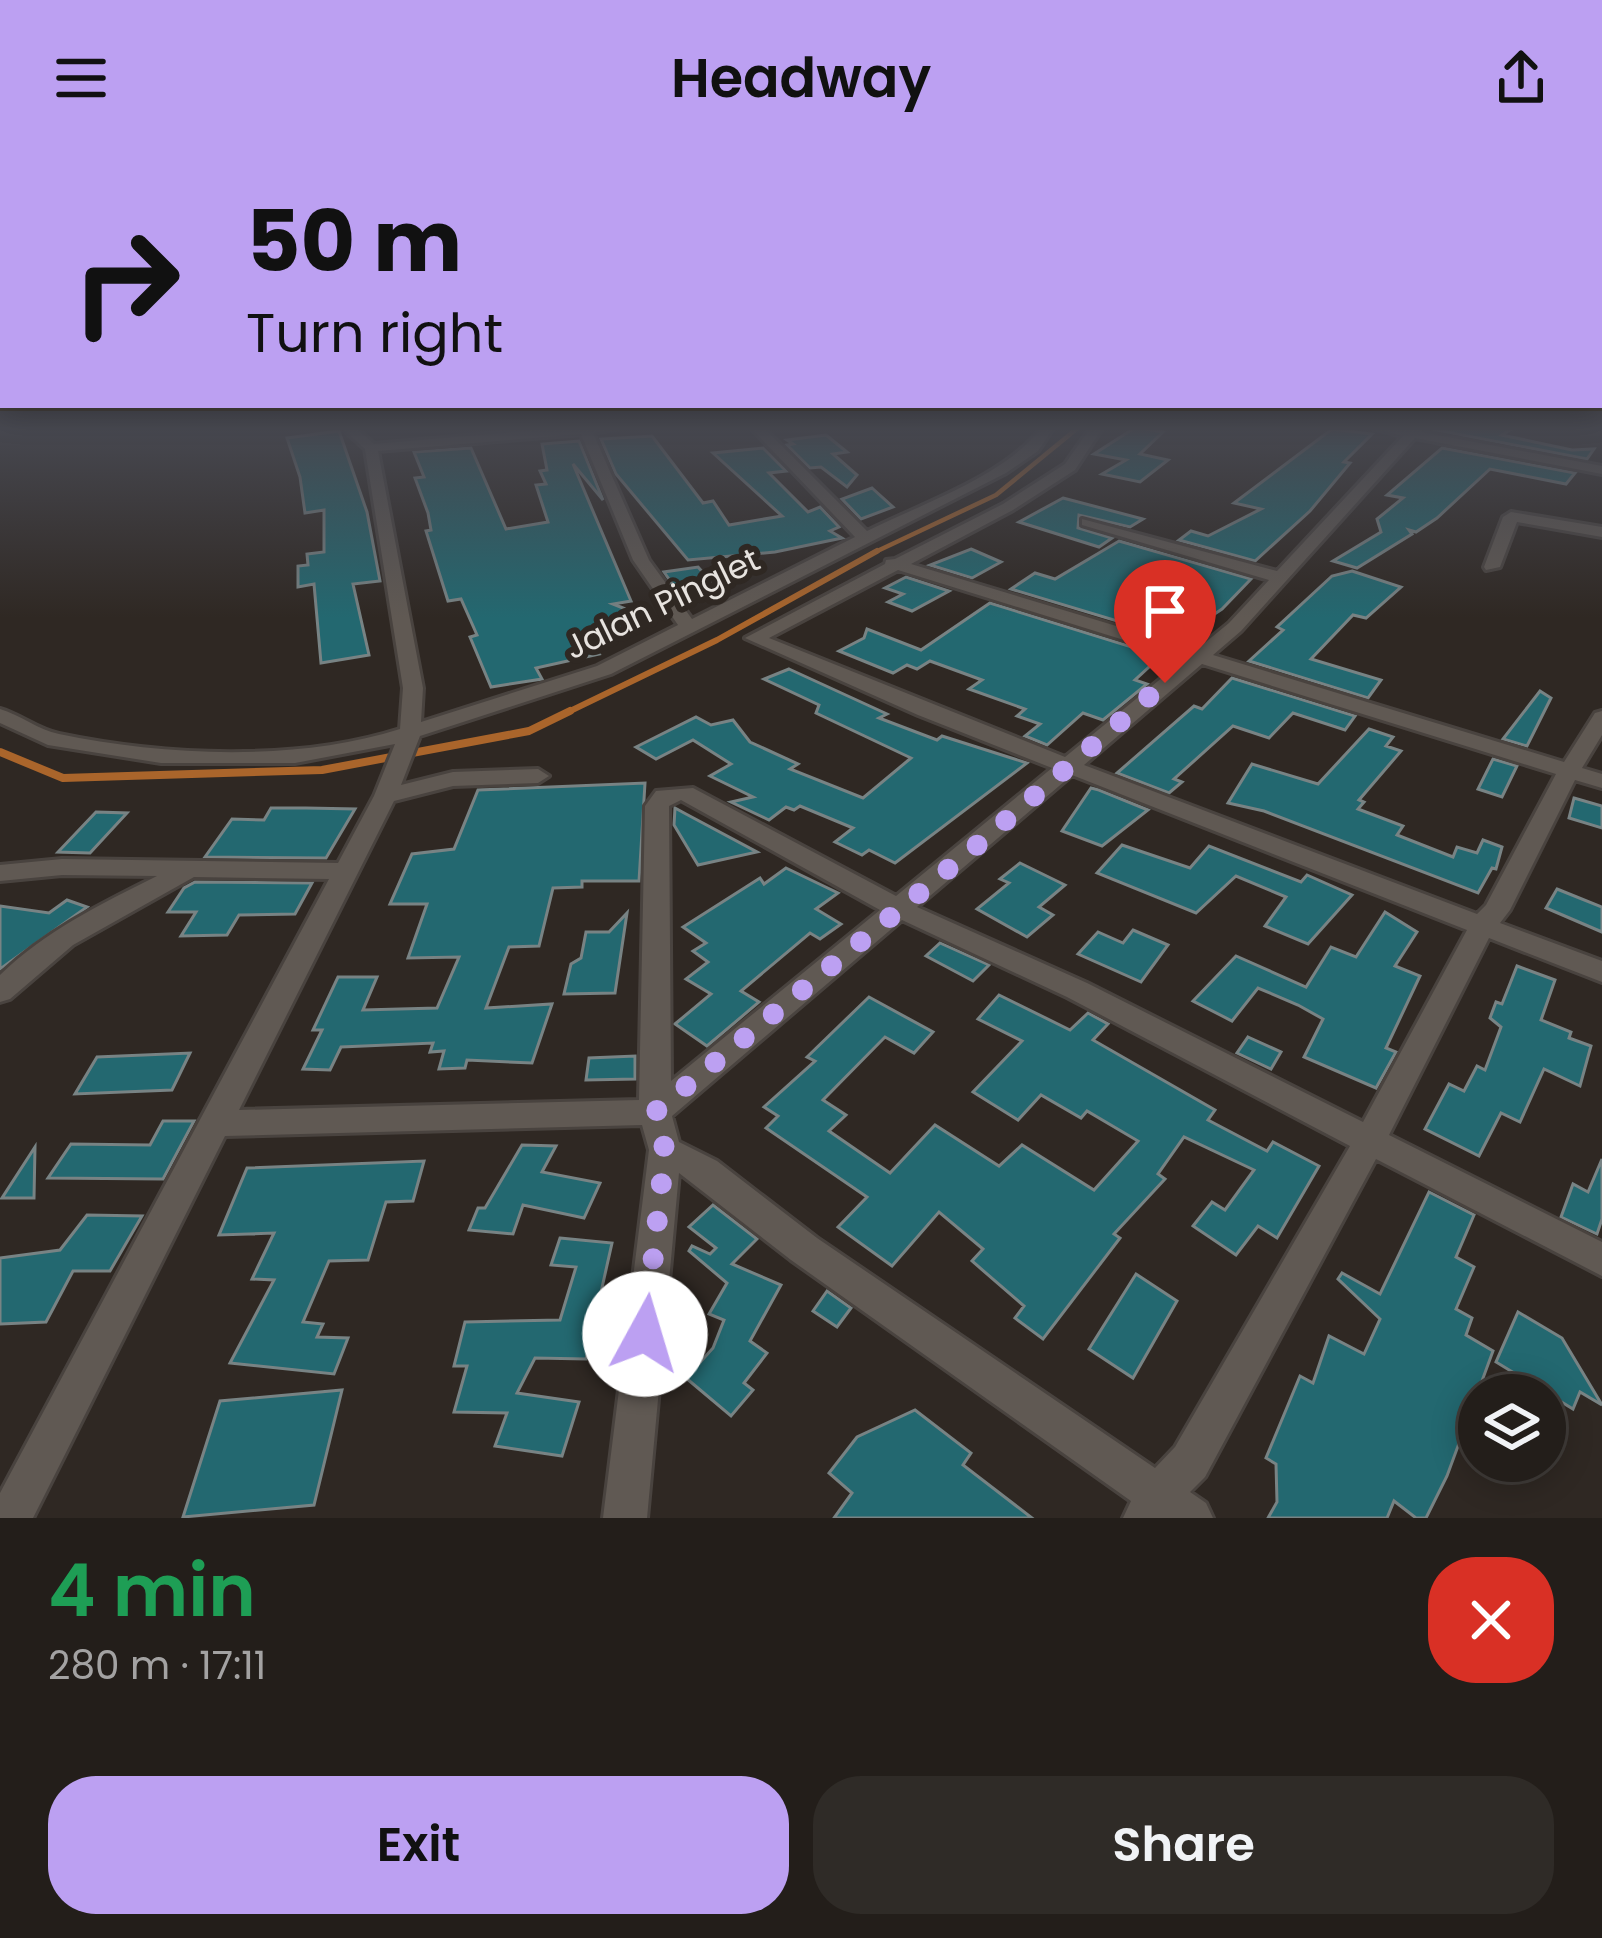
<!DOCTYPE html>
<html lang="en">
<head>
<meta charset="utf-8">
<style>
  :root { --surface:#231e1a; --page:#2f2b27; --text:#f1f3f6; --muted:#a3a2a2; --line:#403c39; --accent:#bca0f2 }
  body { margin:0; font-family:Poppins,sans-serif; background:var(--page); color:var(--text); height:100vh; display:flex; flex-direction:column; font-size:45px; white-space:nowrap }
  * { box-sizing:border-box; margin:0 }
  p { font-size:39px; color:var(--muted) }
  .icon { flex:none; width:66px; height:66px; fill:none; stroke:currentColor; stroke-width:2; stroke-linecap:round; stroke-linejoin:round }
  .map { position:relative; height:1362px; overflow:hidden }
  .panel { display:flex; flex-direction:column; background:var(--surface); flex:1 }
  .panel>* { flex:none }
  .banner { position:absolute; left:0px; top:0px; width:1602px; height:252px; box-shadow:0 6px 30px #0003,0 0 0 3px var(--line); background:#bca0f2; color:#111; overflow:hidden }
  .buttons { position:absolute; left:1458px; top:1218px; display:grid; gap:24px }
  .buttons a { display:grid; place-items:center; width:108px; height:108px; border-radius:50%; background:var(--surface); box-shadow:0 6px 30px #0003,0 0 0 3px var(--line); font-size:60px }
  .pin { position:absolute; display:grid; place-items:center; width:102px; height:102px; color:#fff; margin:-123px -51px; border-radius:50% 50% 50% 0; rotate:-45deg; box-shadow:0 0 12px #0007 }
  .pin .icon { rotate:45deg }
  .me { position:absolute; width:132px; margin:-66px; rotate:6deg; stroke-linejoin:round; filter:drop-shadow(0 0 9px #0008) }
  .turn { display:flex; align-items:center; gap:42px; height:252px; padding:0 48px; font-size:54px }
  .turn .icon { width:156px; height:156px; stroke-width:2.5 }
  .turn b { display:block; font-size:84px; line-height:102px }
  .round { display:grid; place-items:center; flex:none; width:126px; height:126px; border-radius:48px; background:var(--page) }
  .overview { display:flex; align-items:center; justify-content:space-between; height:204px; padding:0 48px }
  h1 { font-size:72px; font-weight:600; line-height:90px; color:#1e9e55 }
  .button { display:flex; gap:24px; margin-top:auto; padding:24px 48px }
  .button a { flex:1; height:138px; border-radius:48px; background:var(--accent); color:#111; font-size:48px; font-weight:600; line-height:138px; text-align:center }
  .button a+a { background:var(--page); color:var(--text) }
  header { display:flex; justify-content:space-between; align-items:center; height:156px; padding:0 48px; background:var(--accent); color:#111; font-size:54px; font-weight:600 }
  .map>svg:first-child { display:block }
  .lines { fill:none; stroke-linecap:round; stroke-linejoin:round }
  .stream-far2 { stroke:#aa652b; stroke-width:4.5 }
  .stream-far1 { stroke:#aa652b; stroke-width:6 }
  .stream { stroke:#aa652b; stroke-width:8 }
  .building { fill:#236870; stroke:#788384; stroke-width:3 }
  .minor-casing { stroke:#49433f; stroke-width:6 }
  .minor { fill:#605953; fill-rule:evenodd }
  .route { stroke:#bca0f2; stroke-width:21; stroke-dasharray:0 37.8 }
  .labels { text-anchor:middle; stroke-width:12; stroke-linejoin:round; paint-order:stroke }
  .far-street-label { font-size:33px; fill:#e7e3df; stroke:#2f2823 }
</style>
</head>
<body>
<header><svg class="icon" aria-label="menu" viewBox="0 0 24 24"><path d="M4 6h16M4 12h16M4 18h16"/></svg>Headway<svg class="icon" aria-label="share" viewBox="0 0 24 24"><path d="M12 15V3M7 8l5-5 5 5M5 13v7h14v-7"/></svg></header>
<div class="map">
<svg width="1602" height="1362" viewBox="0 0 1602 1362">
  <rect width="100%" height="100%" fill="#2f2823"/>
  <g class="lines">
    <polyline class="stream-far2" points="871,398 996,339 1079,271"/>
    <polyline class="stream-far1" points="564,558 717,484 877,395"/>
    <polyline class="stream" points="0,596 63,622 322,614 529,575 570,555"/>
  </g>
  <g class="building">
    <polygon points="1136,271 1163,276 1140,298 1168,304 1140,326 1102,318 1126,304 1094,298"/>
    <polygon points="1440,271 1515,271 1502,279 1572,294 1594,293 1587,303 1436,274"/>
    <polygon points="1332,273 1372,278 1344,306 1350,307 1310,355 1255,405 1179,384 1191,375 1208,380 1261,353 1234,347"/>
    <polygon points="339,275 367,356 380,425 353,428 369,499 321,507 314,428 298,431 298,410 308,409 307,398 324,396 324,354 305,357 300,321 287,282"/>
    <polygon points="826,279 847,296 833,298 857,319 847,331 821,311 810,312 787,289 793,288 787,284"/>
    <polygon points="652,280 703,347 713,345 729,369 782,360 713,297 763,292 786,315 769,317 808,356 820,351 839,371 830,375 842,382 775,396 688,404 616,318 601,283"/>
    <polygon points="579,285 603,344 573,308 631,445 613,448 653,464 587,483 599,498 536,512 542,523 491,531 470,481 477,479 461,443 448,445 426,375 431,374 428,357 415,322 424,321 414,296 471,292 506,373 548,366 536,329 546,328 540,315 547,314 542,288"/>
    <polygon points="1442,292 1575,317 1566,328 1490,313 1437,362 1416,376 1409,374 1412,378 1357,412 1333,405 1381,376 1377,363 1403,342 1387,339"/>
    <polygon points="872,332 893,351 861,363 842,343"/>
    <polygon points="1063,342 1143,363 1130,371 1079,359 1078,372 1112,382 1099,391 1019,366"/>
    <polygon points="1119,385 1251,423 1222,453 1177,483 1011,433 1035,417 1055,423"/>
    <polygon points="971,393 1001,406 972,422 930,409"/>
    <polygon points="698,411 715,430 678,436 664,416"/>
    <polygon points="1352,415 1401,431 1366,462 1353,459 1311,503 1381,524 1368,542 1249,505 1283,474 1277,471 1332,420"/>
    <polygon points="906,421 949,435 912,455 888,446 903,438 885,432"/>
    <polygon points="990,447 1161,500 1135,524 1147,528 1103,564 1083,557 1047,589 1025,580 1040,568 1017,560 1025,553 969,533 982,524 930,505 917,513 907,509 893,517 839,495 864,482 867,473 921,494"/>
    <polygon points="789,513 887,558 879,562 937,584 942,580 1027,607 895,707 869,694 862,699 835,686 853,672 800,650 794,654 786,651 769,664 731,646 753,641 710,620 731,608 693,584 656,603 636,591 696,561 711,569 733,564 750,586 798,608 790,613 863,642 911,602 816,557 819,549 764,523"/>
    <polygon points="1232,522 1355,560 1345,574 1293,557 1269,582 1233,570 1174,623 1182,626 1169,637 1117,617 1194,550 1202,553"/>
    <polygon points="1540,535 1551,542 1527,590 1503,583"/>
    <polygon points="1369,573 1393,581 1386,590 1401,595 1359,644 1364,646 1358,653 1403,670 1397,679 1453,701 1457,691 1477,697 1483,684 1502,691 1496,713 1492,712 1478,737 1264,655 1228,647 1252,608 1318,628"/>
    <polygon points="1493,603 1517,610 1502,641 1478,633"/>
    <polygon points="645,627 639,725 582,725 582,731 553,732 539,790 509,791 486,852 552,848 532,907 467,904 465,912 439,913 444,895 430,896 433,887 341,891 330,914 303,913 322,874 313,874 338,821 377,821 363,854 437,852 459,801 408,802 427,748 390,748 412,698 454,693 478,634"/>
    <polygon points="1091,632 1099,634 1148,654 1102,690 1062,675"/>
    <polygon points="1574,642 1602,650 1602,672 1569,662"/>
    <polygon points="271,652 306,652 355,653 326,702 205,701 232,663 264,664"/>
    <polygon points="675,652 686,658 757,696 698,709 674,669"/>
    <polygon points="96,656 127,657 90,697 58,696"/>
    <polygon points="1122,689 1190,712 1209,690 1301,726 1307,719 1352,739 1308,788 1265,770 1286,741 1236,720 1196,757 1097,717"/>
    <polygon points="1020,707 1065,729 1039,751 1053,759 1027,781 977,753 1009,727 1000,723"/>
    <polygon points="786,712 838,737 816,753 841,768 820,783 810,777 741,835 759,846 707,890 675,868 711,838 686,823 708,806 693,795 706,787 683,771 760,722 764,728"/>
    <polygon points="195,726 312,727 295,758 239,759 227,779 181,780 196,756 168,756 184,732"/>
    <polygon points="1557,733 1602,751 1602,776 1546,752"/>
    <polygon points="67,744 87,751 0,813 0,750 49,757"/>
    <polygon points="1385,756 1417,776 1395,810 1420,820 1386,892 1396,896 1376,932 1304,901 1323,863 1298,849 1258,832 1232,865 1193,845 1236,800 1306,831 1331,791 1356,801"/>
    <polygon points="627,757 615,837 564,838 571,808 581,802 586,776 609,776"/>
    <polygon points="1133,774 1168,789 1141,826 1078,798 1098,776 1123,787"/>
    <polygon points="940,787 989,809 973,825 926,800"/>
    <polygon points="1517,810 1555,824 1541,864 1571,876 1569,882 1591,890 1580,930 1544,913 1520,966 1501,957 1479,1000 1425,973 1449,928 1464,935 1477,910 1485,914 1501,871 1490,862 1496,846 1502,848"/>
    <polygon points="999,839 1070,874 1088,857 1108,868 1093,884 1215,954 1208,964 1267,995 1273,986 1319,1010 1277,1082 1258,1070 1236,1099 1193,1070 1212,1046 1225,1054 1254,1014 1184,981 1158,1018 1165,1023 1114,1078 1120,1082 1043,1183 1015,1162 1024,1150 972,1105 983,1093 939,1056 892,1110 838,1071 867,1041 766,972 778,960 764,951 815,905 807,901 869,841 933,876 914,897 885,881 823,944 846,959 829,975 890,1017 935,969 999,1010 1022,989 1094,1034 1138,985 1087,955 1081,962 1041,939 1018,964 973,936 1022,885 978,863"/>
    <polygon points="1248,881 1281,896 1271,913 1237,897"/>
    <polygon points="190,897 172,934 75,938 97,901"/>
    <polygon points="635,900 635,923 586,924 589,902"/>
    <polygon points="163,965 194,965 163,1023 48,1022 71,988 150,989"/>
    <polygon points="522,989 556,990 542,1016 600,1027 584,1062 523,1049 513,1078 469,1074 478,1052 485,1052"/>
    <polygon points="35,991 34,1042 2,1042"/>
    <polygon points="1602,1003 1602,1063 1597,1078 1561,1061 1573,1028 1588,1036"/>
    <polygon points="424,1005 413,1045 386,1046 368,1104 329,1105 303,1166 323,1168 317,1181 348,1182 334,1218 230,1207 274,1124 252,1123 274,1077 219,1079 247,1012"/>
    <polygon points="1429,1036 1474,1059 1456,1101 1474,1111 1456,1153 1472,1162 1466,1179 1493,1195 1447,1320 1426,1362 1416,1362 1394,1345 1387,1362 1268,1362 1277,1346 1276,1308 1266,1302 1300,1220 1313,1227 1329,1180 1364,1198 1380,1163 1338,1123 1342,1117 1380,1138"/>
    <polygon points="713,1049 757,1083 732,1108 781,1129 750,1185 767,1197 744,1227 753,1234 731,1260 686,1222 713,1192 724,1164 709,1158 727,1127 689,1095 692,1090 710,1098 716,1092 689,1071"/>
    <polygon points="87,1059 142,1060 110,1115 73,1115 46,1166 0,1168 0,1102 60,1094"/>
    <polygon points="560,1082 612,1087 586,1203 535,1202 517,1237 579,1246 562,1300 495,1290 507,1257 454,1256 467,1210 454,1210 465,1166 560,1164 576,1111 551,1109"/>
    <polygon points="1136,1118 1177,1145 1133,1222 1089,1193"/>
    <polygon points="827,1135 851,1152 837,1171 813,1155"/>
    <polygon points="1518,1156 1562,1182 1602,1249 1580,1236 1573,1253 1496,1206"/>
    <polygon points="342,1234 314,1349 183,1361 220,1245"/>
    <polygon points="915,1254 971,1297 963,1309 1032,1362 834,1362 852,1337 829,1317 857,1281"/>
  </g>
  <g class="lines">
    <g class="minor-casing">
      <g id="minor">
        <path d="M341,271H355L374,288L573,271H624L593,277L649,404L692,463L855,381L750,271H763L867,375C921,348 1006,320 1042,271H1054L1038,295L1006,317L611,518L420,580L401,629L453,616L538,613L549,620L538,627L453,630L394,645L239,954L639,944L645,650L656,635L693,632L896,740L1052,612L918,559L745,482L885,408L886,404L895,403L1003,348L1065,308L1091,271H1103L1075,314L1013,354L911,408L1196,494L1229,467L1269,424L1082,369V363L1277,415L1403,280L1369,271H1424L1421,276L1602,310V318L1415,282L1241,475L1213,499L1564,606L1595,557L1602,555V579L1582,612L1602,618V632L1575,624L1510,754L1500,767L1602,805V826L1489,782L1389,979L1602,1086V1120L1376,1003L1205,1321L1190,1336L1206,1347L1213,1362H1123L1131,1345L791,1104L679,1017L647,1362H603L649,994L642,969L225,980L33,1362H0V1337L329,723L194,721L73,789L10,843L0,846V819C45,775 101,748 157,720L62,719L0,725V709L62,703L338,707L374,640L395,588L295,607H161L48,589L0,567V553C21,559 38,574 59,578C164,600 297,606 400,573L403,532L365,293ZM581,278L633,404L678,469L597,510L421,566L423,532L378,295ZM898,414L1185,503L1065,601L769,482ZM1202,508L1556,618L1486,749L1477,758L1084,609ZM1072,619L1467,774L1363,966L1087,827L917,751ZM681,644L880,754L671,925L669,650ZM902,764L1067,841L1350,990L1175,1291L1155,1312L817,1082L717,1005L679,986L672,960Z"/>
        <polygon points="1511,356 1602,371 1602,381 1517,366 1500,411 1486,414 1484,411 1503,361"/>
      </g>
    </g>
    <use href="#minor" class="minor"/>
  </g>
  <linearGradient id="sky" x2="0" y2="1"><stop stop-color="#1a1613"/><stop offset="0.59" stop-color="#474850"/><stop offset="1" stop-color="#474850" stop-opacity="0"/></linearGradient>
  <rect width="1602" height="462" fill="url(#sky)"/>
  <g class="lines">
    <polyline class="route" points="645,1178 665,994 655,956 981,686 1165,527"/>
  </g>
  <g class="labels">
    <g class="far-street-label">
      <text transform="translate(662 447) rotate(-26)" y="12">Jalan Pinglet</text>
    </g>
  </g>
</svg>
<div class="buttons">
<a><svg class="icon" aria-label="layers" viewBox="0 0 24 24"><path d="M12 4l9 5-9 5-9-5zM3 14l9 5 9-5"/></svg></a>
</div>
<div class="pin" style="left:1165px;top:527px;background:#d93025"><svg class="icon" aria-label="arrive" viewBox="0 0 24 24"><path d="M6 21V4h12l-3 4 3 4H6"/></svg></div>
<svg class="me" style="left:645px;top:1178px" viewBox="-20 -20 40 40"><circle r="19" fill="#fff"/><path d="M0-13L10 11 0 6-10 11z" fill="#bca0f2"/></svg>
<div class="banner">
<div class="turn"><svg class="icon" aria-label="right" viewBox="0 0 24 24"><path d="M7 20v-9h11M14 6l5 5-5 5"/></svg><div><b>50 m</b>Turn right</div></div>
</div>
</div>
<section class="panel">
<div class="overview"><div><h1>4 min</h1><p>280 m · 17:11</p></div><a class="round" style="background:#d93025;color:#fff"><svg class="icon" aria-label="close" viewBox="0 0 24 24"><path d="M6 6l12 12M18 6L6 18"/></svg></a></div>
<div class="button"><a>Exit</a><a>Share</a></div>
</section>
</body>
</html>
